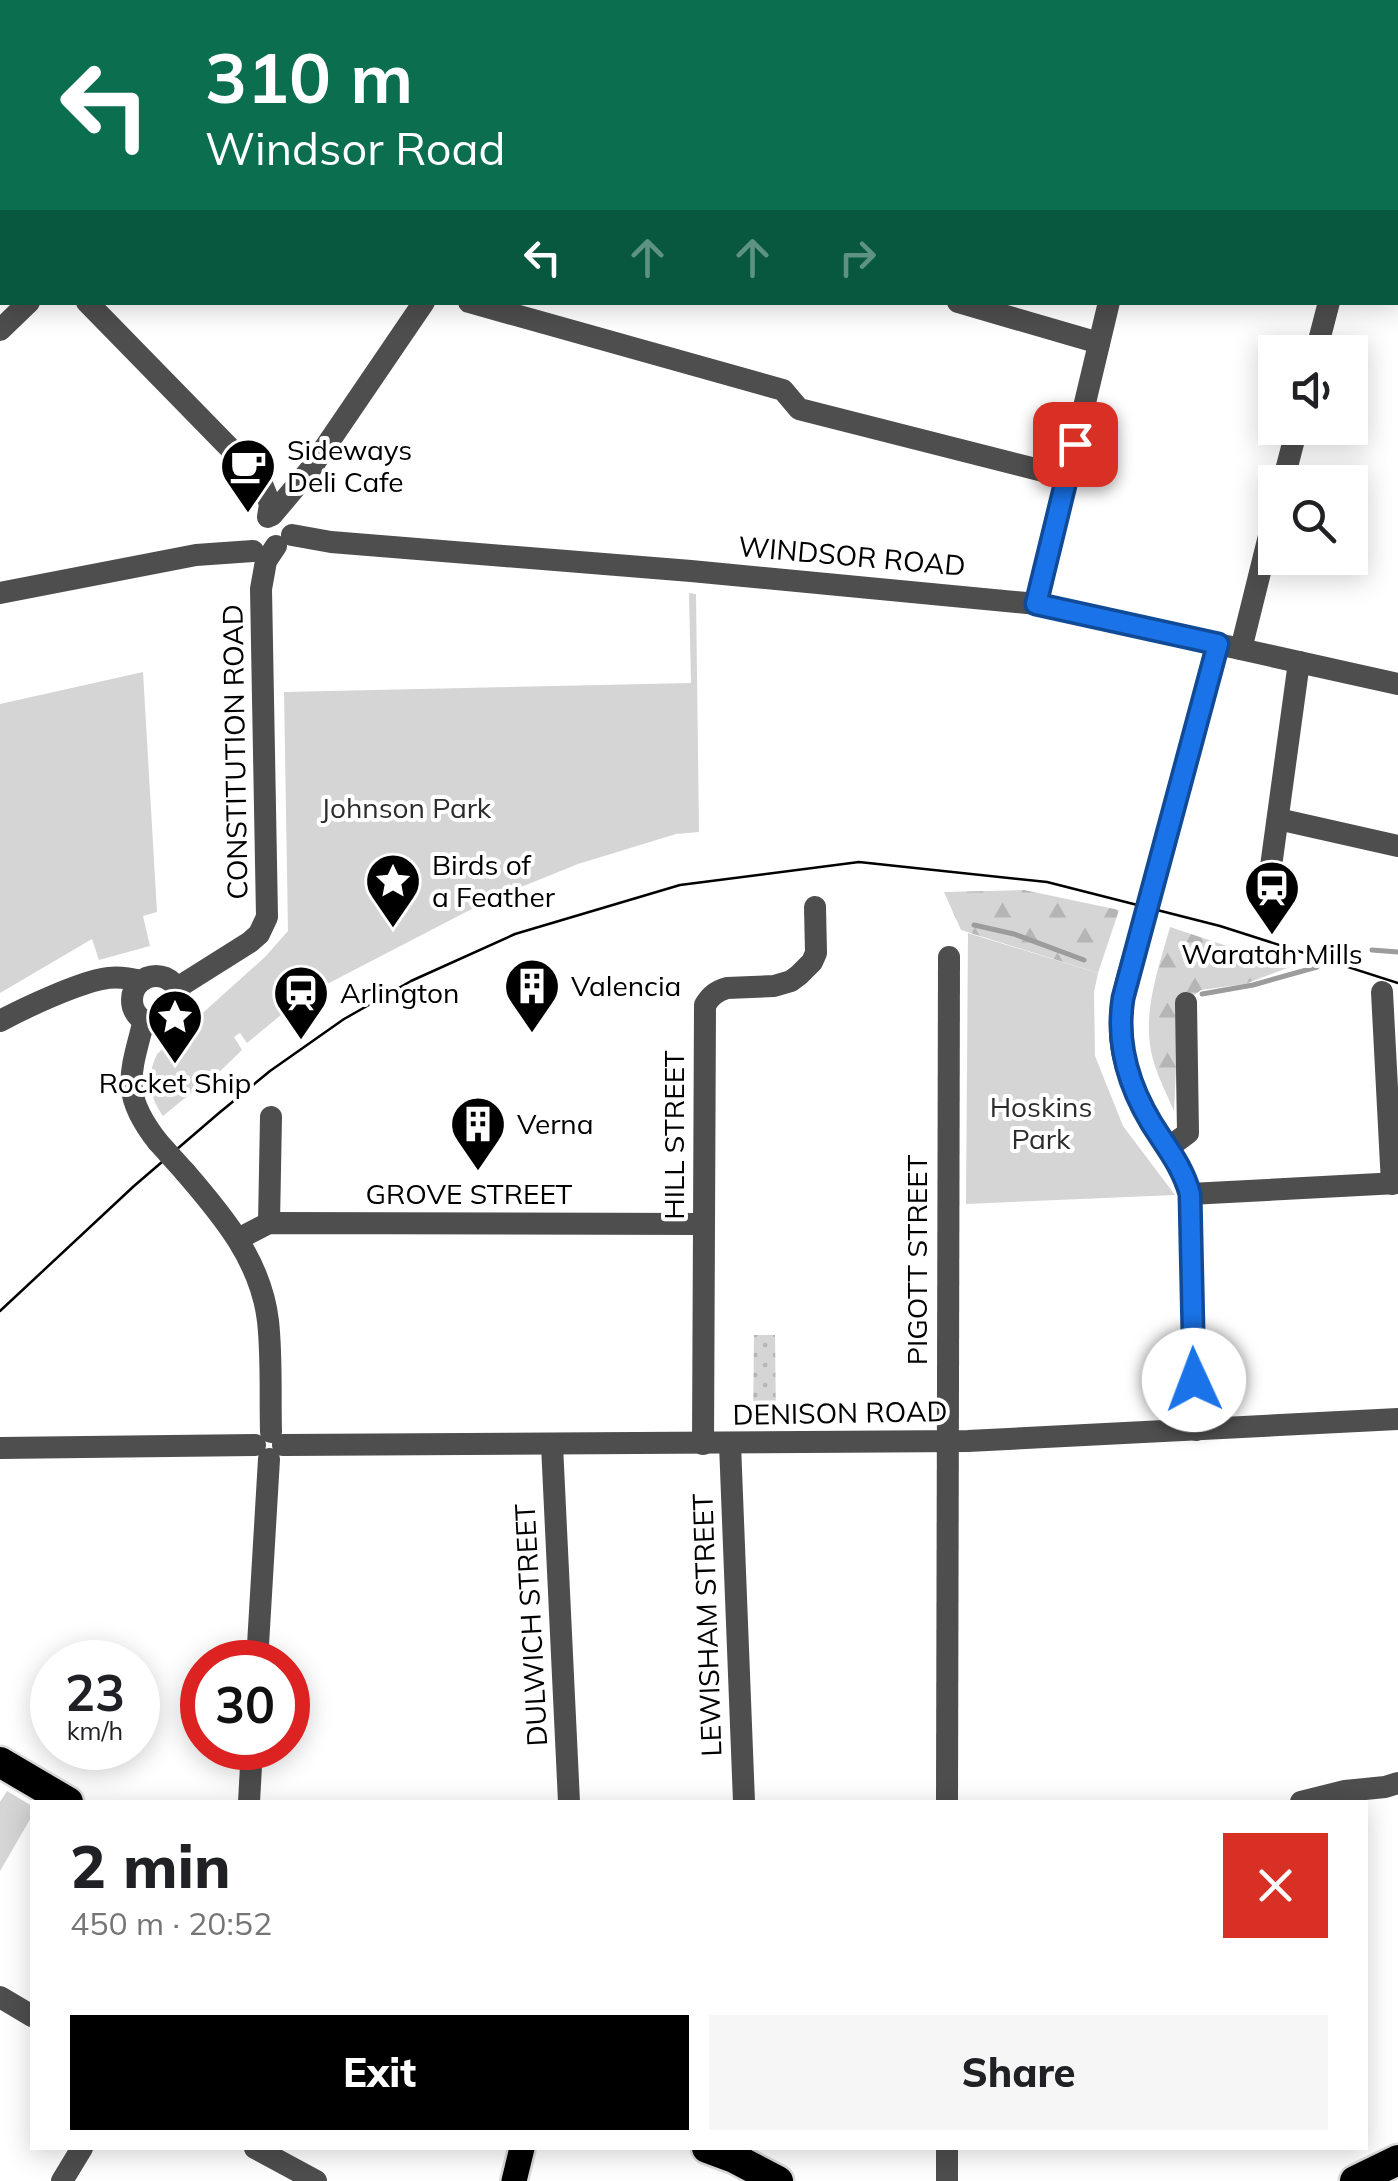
<!DOCTYPE html>
<html lang="en">
<head>
<meta charset="utf-8">
<style>
  :root { --surface:#fff; --page:#f6f6f6; --text:#202124; --muted:#757577; --accent:#000 }
  body { margin:0; font-family:Mulish,sans-serif; background:var(--page); color:var(--text); height:100vh; display:flex; flex-direction:column; font-size:38px; white-space:nowrap }
  * { box-sizing:border-box; margin:0 }
  p { font-size:32px; color:var(--muted) }
  .icon { flex:none; width:55px; height:55px; fill:none; stroke:currentColor; stroke-width:2; stroke-linecap:round; stroke-linejoin:round }
  .map { position:relative; flex:1; overflow:hidden }
  .details { position:absolute; left:30px; top:1800px; width:1338px; height:350px; display:flex; flex-direction:column; background:var(--surface); border-radius:0px; box-shadow:0 5px 25px #0003 }
  .details>* { flex:none }
  .guide { position:absolute; left:0px; top:0px; width:1400px; height:305px; box-shadow:0 5px 25px #0003; background:#0b6e4f; color:#fff; overflow:hidden }
  .tools { position:absolute; left:1258px; top:335px; display:grid; gap:20px }
  .tools a { display:grid; place-items:center; width:110px; height:110px; border-radius:0px; background:var(--surface); box-shadow:0 5px 25px #0003; font-size:50px }
  .speed { position:absolute; left:30px; top:1640px; display:flex; gap:20px; font-size:50px; font-weight:700; text-align:center }
  .speed>* { display:grid; place-content:center; width:130px; height:130px; border-radius:50%; background:var(--surface); box-shadow:0 5px 25px #0003; line-height:1 }
  .speed small { font-size:25px; font-weight:400 }
  .speed .limit { border:15px solid #d22; background:#fff; color:#111 }
  .pin { position:absolute; display:grid; place-items:center; width:85px; height:85px; color:#fff; margin:-42px; border-radius:20px; box-shadow:0 5px 15px #0006 }
  .me { position:absolute; width:110px; margin:-55px; rotate:358deg; stroke-linejoin:round; filter:drop-shadow(0 0 8px #0008) }
  .turn { display:flex; align-items:center; gap:35px; height:210px; padding:0 40px; font-size:45px }
  .turn .icon { width:130px; height:130px; stroke-width:2.5 }
  .turn b { display:block; font-size:70px; line-height:85px }
  .lanes { display:flex; align-items:center; height:95px; padding:0 40px; background:#0003; justify-content:center; gap:50px; direction:ltr }
  .lanes .off { opacity:.35 }
  .round { display:grid; place-items:center; flex:none; width:105px; height:105px; border-radius:0px; background:var(--page) }
  .headline { display:flex; align-items:center; justify-content:space-between; height:170px; padding:0 40px }
  h1 { font-size:60px; font-weight:800; line-height:75px }
  .action { display:flex; gap:20px; margin-top:auto; padding:20px 40px }
  .action a { flex:1; height:115px; border-radius:0px; background:var(--accent); color:#fff; font-size:40px; font-weight:800; line-height:115px; text-align:center }
  .action a+a { background:var(--page); color:var(--text) }
  .map>svg:first-child { display:block }
  .green { fill:#d5d5d5 }
  .forest { fill:url(#forest-firs) }
  .garden { fill:url(#garden-dots) }
  .lines { fill:none; stroke-linecap:round; stroke-linejoin:round }
  .stream { stroke:#9c9c9c; stroke-width:5 }
  .major-casing { stroke:#dbdbdb; stroke-width:30 }
  .highway-casing { stroke:#dbdbdb; stroke-width:35 }
  .minor { stroke:#4e4e4e; stroke-width:22 }
  .major { stroke:#000; stroke-width:25 }
  .highway { stroke:#000; stroke-width:30 }
  .tram { stroke:#000; stroke-width:2.5 }
  .minor-bridge { stroke:#4e4e4e; stroke-width:22 }
  .route-casing { stroke:#114b97; stroke-width:25 }
  .route { stroke:#1a73e8; stroke-width:18 }
  .labels { text-anchor:middle; stroke-width:8; stroke-linejoin:round; paint-order:stroke }
  .poi-label { font-size:28px; fill:#000; stroke:#fff; text-anchor:start }
  .street-label { font-size:28px; fill:#000; stroke:#fff }
  .park-label { font-size:28px; fill:#2c2c2c; stroke:#fff }
</style>
</head>
<body>
<div class="map">
<svg width="1398" height="2181" viewBox="0 0 1398 2181">
  <defs>
    <pattern id="forest-firs" width="22" height="20" patternUnits="userSpaceOnUse" patternTransform="scale(2.5)"><rect width="22" height="20" fill="#d5d5d5"/><path d="M5 1l3.5 6h-7zM16 11l3.5 6h-7z" fill="#b5b5b5"/></pattern>
    <pattern id="garden-dots" width="8" height="8" patternUnits="userSpaceOnUse" patternTransform="scale(2.5)"><rect width="8" height="8" fill="#d5d5d5"/><path d="M2 2h.1M6 6h.1" fill="none" stroke="#b5b5b5" stroke-width="1.8" stroke-linecap="round"/></pattern>
  </defs>
  <rect width="100%" height="100%" fill="#fff"/>
  <g class="green">
    <path d="M689,593L696,594L699,832L676,834L578,864L491,899L304,996L247,1043L240,1033L234,1037L242,1050L210,1081L207,1080L163,1116C149,1096 146,1077 157,1054L265,957L288,931L284,692L691,683Z"/>
    <polygon points="143,672 157,912 143,916 150,946 99,960 92,939 0,993 0,704"/>
    <polygon points="968,933 1098,973 1094,992 1095,1056 1123,1126 1175,1195 966,1204"/>
    <polygon points="7,1791 32,1806 32,1816 0,1871 0,1802"/>
  </g>
  <g class="forest">
    <polygon points="1024,890 1119,910 1098,973 961,930 944,892"/>
    <path d="M1170,927L1290,967L1245,984L1201,990L1179,1007L1174,1111C1166,1092 1155,1072 1151,1051C1143,1009 1159,967 1170,927Z"/>
  </g>
  <polygon class="garden" points="754,1335 775,1335 776,1425 753,1425"/>
  <g class="lines">
    <g class="stream">
      <polyline points="974,925 1014,934 1084,960"/>
      <polyline points="1372,950 1398,952"/>
      <polyline points="1202,994 1253,985 1317,967"/>
    </g>
    <g class="major-casing">
      <g id="major">
        <polyline points="1254,0 1264,2"/>
        <polyline points="514,2181 522,2148"/>
      </g>
    </g>
    <g class="highway-casing">
      <g id="highway">
        <polyline points="0,1762 68,1802"/>
        <polyline points="707,2148 734,2158 778,2181"/>
        <polyline points="1355,2181 1398,2160"/>
      </g>
    </g>
    <g class="minor">
      <polyline points="298,2 301,0"/>
      <polyline points="629,2 631,0"/>
      <polyline points="907,2 909,0"/>
      <polyline points="1183,2 1184,0"/>
      <polyline points="0,209 2,212"/>
      <polyline points="87,302 260,479 270,504 268,517"/>
      <polyline points="469,302 783,390 799,409 1067,477"/>
      <polyline points="958,302 1099,343"/>
      <polyline points="0,330 29,302"/>
      <polyline points="1316,352 1329,302"/>
      <polyline points="1283,482 1297,428"/>
      <polyline points="272,515 309,471 424,302"/>
      <polyline points="292,535 331,542 691,571 1037,604 1398,684"/>
      <polyline points="0,593 196,555 253,551"/>
      <polyline points="1037,604 1109,302"/>
      <polyline points="1241,649 1275,512"/>
      <polyline points="1278,819 1398,846"/>
      <polyline points="1269,881 1299,662"/>
      <polyline points="1153,885 1218,644"/>
      <path d="M1146,914C1137,947 1121,987 1120,1021C1118,1052 1130,1085 1145,1111C1160,1139 1181,1163 1190,1194L1196,1430"/>
      <circle cx="156" cy="1000" r="24"/>
      <polyline points="177,988 250,942 259,934 267,917 261,589 266,561 276,546"/>
      <polyline points="1382,992 1392,1184"/>
      <path d="M144,1020C130,1075 120,1094 158,1142"/>
      <path d="M0,1021C24,1008 76,984 102,979C115,976 129,978 141,981"/>
      <polyline points="1168,1148 1188,1133 1186,1003"/>
      <path d="M185,1172C223,1216 261,1261 268,1321C272,1357 270,1395 271,1432"/>
      <polyline points="1190,1194 1398,1183"/>
      <polyline points="269,1223 271,1117"/>
      <polyline points="238,1239 269,1223 703,1224"/>
      <path d="M703,1444L705,1005C711,995 717,991 727,988L774,986L791,981L799,975L812,962L816,953L815,907"/>
      <polyline points="730,1444 744,1802"/>
      <polyline points="283,1445 968,1441 1398,1419"/>
      <polyline points="552,1445 569,1802"/>
      <polyline points="0,1448 255,1445"/>
      <polyline points="257,1662 269,1459"/>
      <polyline points="249,1802 252,1748"/>
      <polyline points="947,1802 949,957"/>
      <polyline points="1301,1802 1345,1791 1385,1787 1398,1783"/>
      <polyline points="0,1997 32,2016"/>
      <polyline points="255,2148 316,2181"/>
      <polyline points="62,2181 82,2148"/>
      <polyline points="947,2181 947,2148"/>
    </g>
    <use href="#major" class="major"/>
    <use href="#highway" class="highway"/>
    <polyline class="tram" points="0,1311 134,1186 219,1113 270,1071 344,1019 411,981 515,934 680,885 859,862 1047,882 1220,926 1398,983"/>
    <g class="minor-bridge">
      <polyline points="1146,914 1153,885"/>
      <polyline points="158,1142 185,1172"/>
    </g>
  </g>
  <g class="lines">
    <g class="route-casing">
      <path id="route" d="M1075,444L1036,604L1218,644L1123,998C1115,1049 1132,1096 1161,1138C1173,1156 1184,1172 1190,1194L1194,1380"/>
    </g>
    <use href="#route" class="route"/>
  </g>
  <defs>
    <g id="cafe-pin" transform="scale(2.875)"><path d="M0 17L-7.5 6A9.5 9.5 0 1 1 7.5 6Z" fill="#000" stroke="#fff"/><path d="M-5.5-4.5H6V0H3Q3 3.5 0 3.5H-2.5Q-5.5 3.5-5.5 0ZM3-3.2v2h1.7v-2ZM-6 4.5H4V6H-6Z" fill="#fff"/></g>
    <g id="sight-pin" transform="scale(2.875)"><path d="M0 17L-7.5 6A9.5 9.5 0 1 1 7.5 6Z" fill="#000" stroke="#fff"/><path d="M0-6L1.8-2.2L6-1.7L2.9 1.2L3.7 5.4L0 3.3L-3.7 5.4L-2.9 1.2L-6-1.7L-1.8-2.2Z" fill="#fff"/></g>
    <g id="station-pin" transform="scale(2.875)"><path d="M0 17L-7.5 6A9.5 9.5 0 1 1 7.5 6Z" fill="#000" stroke="#fff"/><path d="M-3-6H3Q5-6 5-4V2Q5 4 3 4L4.5 6H3L1.5 4h-3L-3 6H-4.5L-3 4Q-5 4-5 2V-4Q-5-6-3-6ZM-3.5-4v3h7v-3ZM-3.5 1v1.5H-2V1ZM2 1v1.5H3.5V1Z" fill="#fff"/></g>
    <g id="building-pin" transform="scale(2.875)"><path d="M0 17L-7.5 6A9.5 9.5 0 1 1 7.5 6Z" fill="#000" stroke="#fff"/><path d="M-4-6H4V6H1V3H-1V6H-4ZM-2.5-4.3h1.7v1.8h-1.7ZM.8-4.3h1.7v1.8H.8ZM-2.5-1h1.7V.8h-1.7ZM.8-1h1.7V.8H.8Z" fill="#fff"/></g>
  </defs>
  <g fill-rule="evenodd">
    <use href="#cafe-pin" x="248" y="466"/>
    <use href="#sight-pin" x="393" y="881"/>
    <use href="#station-pin" x="1272" y="888"/>
    <use href="#building-pin" x="532" y="986"/>
    <use href="#station-pin" x="301" y="993"/>
    <use href="#sight-pin" x="175" y="1017"/>
    <use href="#building-pin" x="478" y="1124"/>
  </g>
  <g class="labels">
    <g class="poi-label">
      <text x="287" y="460">Sideways<tspan x="287" dy="32">Deli Cafe</tspan></text>
      <text x="432" y="875">Birds of<tspan x="432" dy="32">a Feather</tspan></text>
      <text x="1272" y="964" text-anchor="middle">Waratah Mills</text>
      <text x="571" y="996">Valencia</text>
      <text x="340" y="1003">Arlington</text>
      <text x="175" y="1093" text-anchor="middle">Rocket Ship</text>
      <text x="517" y="1134">Verna</text>
    </g>
    <g class="street-label">
      <text transform="translate(852 556) rotate(5)" y="10">WINDSOR ROAD</text>
      <text transform="translate(235 752) rotate(-91)" y="10">CONSTITUTION ROAD</text>
      <text transform="translate(674 1135) rotate(-90)" y="10">HILL STREET</text>
      <text x="469" y="1204">GROVE STREET</text>
      <text transform="translate(917 1260) rotate(-90)" y="10">PIGOTT STREET</text>
      <text transform="translate(840 1413) rotate(-1)" y="10">DENISON ROAD</text>
      <text transform="translate(531 1625) rotate(-93)" y="10">DULWICH STREET</text>
      <text transform="translate(707 1625) rotate(-92)" y="10">LEWISHAM STREET</text>
    </g>
    <g class="park-label">
      <text x="406" y="818">Johnson Park</text>
      <text x="1041" y="1117">Hoskins<tspan x="1041" dy="32">Park</tspan></text>
    </g>
  </g>
</svg>
<div class="tools">
<a><svg class="icon" aria-label="sound" viewBox="0 0 24 24"><path d="M4 9h4l5-4v14l-5-4H4zM17 9q2 3 0 6"/></svg></a>
<a><svg class="icon" aria-label="search" viewBox="0 0 24 24"><circle cx="10" cy="10" r="6"/><path d="M15 15l6 6"/></svg></a>
</div>
<div class="speed"><div>23<small>km/h</small></div><div class="limit">30</div></div>
<div class="pin" style="left:1075px;top:444px;background:#d93025"><svg class="icon" aria-label="arrive" viewBox="0 0 24 24"><path d="M6 21V4h12l-3 4 3 4H6"/></svg></div>
<svg class="me" style="left:1194px;top:1380px" viewBox="-20 -20 40 40"><circle r="19" fill="#fff"/><path d="M0-13L10 11 0 6-10 11z" fill="#1a73e8"/></svg>
<div class="guide">
<div class="turn"><svg class="icon" aria-label="left" viewBox="0 0 24 24"><path d="M17 20v-9H6M10 6l-5 5 5 5"/></svg><div><b>310 m</b>Windsor Road</div></div>
<div class="lanes"><svg class="icon" aria-label="left" viewBox="0 0 24 24"><path d="M17 20v-9H6M10 6l-5 5 5 5"/></svg><svg class="icon off" aria-label="ahead" viewBox="0 0 24 24"><path d="M12 20V5M6 11l6-6 6 6"/></svg><svg class="icon off" aria-label="ahead" viewBox="0 0 24 24"><path d="M12 20V5M6 11l6-6 6 6"/></svg><svg class="icon off" aria-label="right" viewBox="0 0 24 24"><path d="M7 20v-9h11M14 6l5 5-5 5"/></svg></div>
</div>
<section class="details">
<div class="headline"><div><h1>2 min</h1><p>450 m · 20:52</p></div><a class="round" style="background:#d93025;color:#fff"><svg class="icon" aria-label="close" viewBox="0 0 24 24"><path d="M6 6l12 12M18 6L6 18"/></svg></a></div>
<div class="action"><a>Exit</a><a>Share</a></div>
</section>
</div>
</body>
</html>
